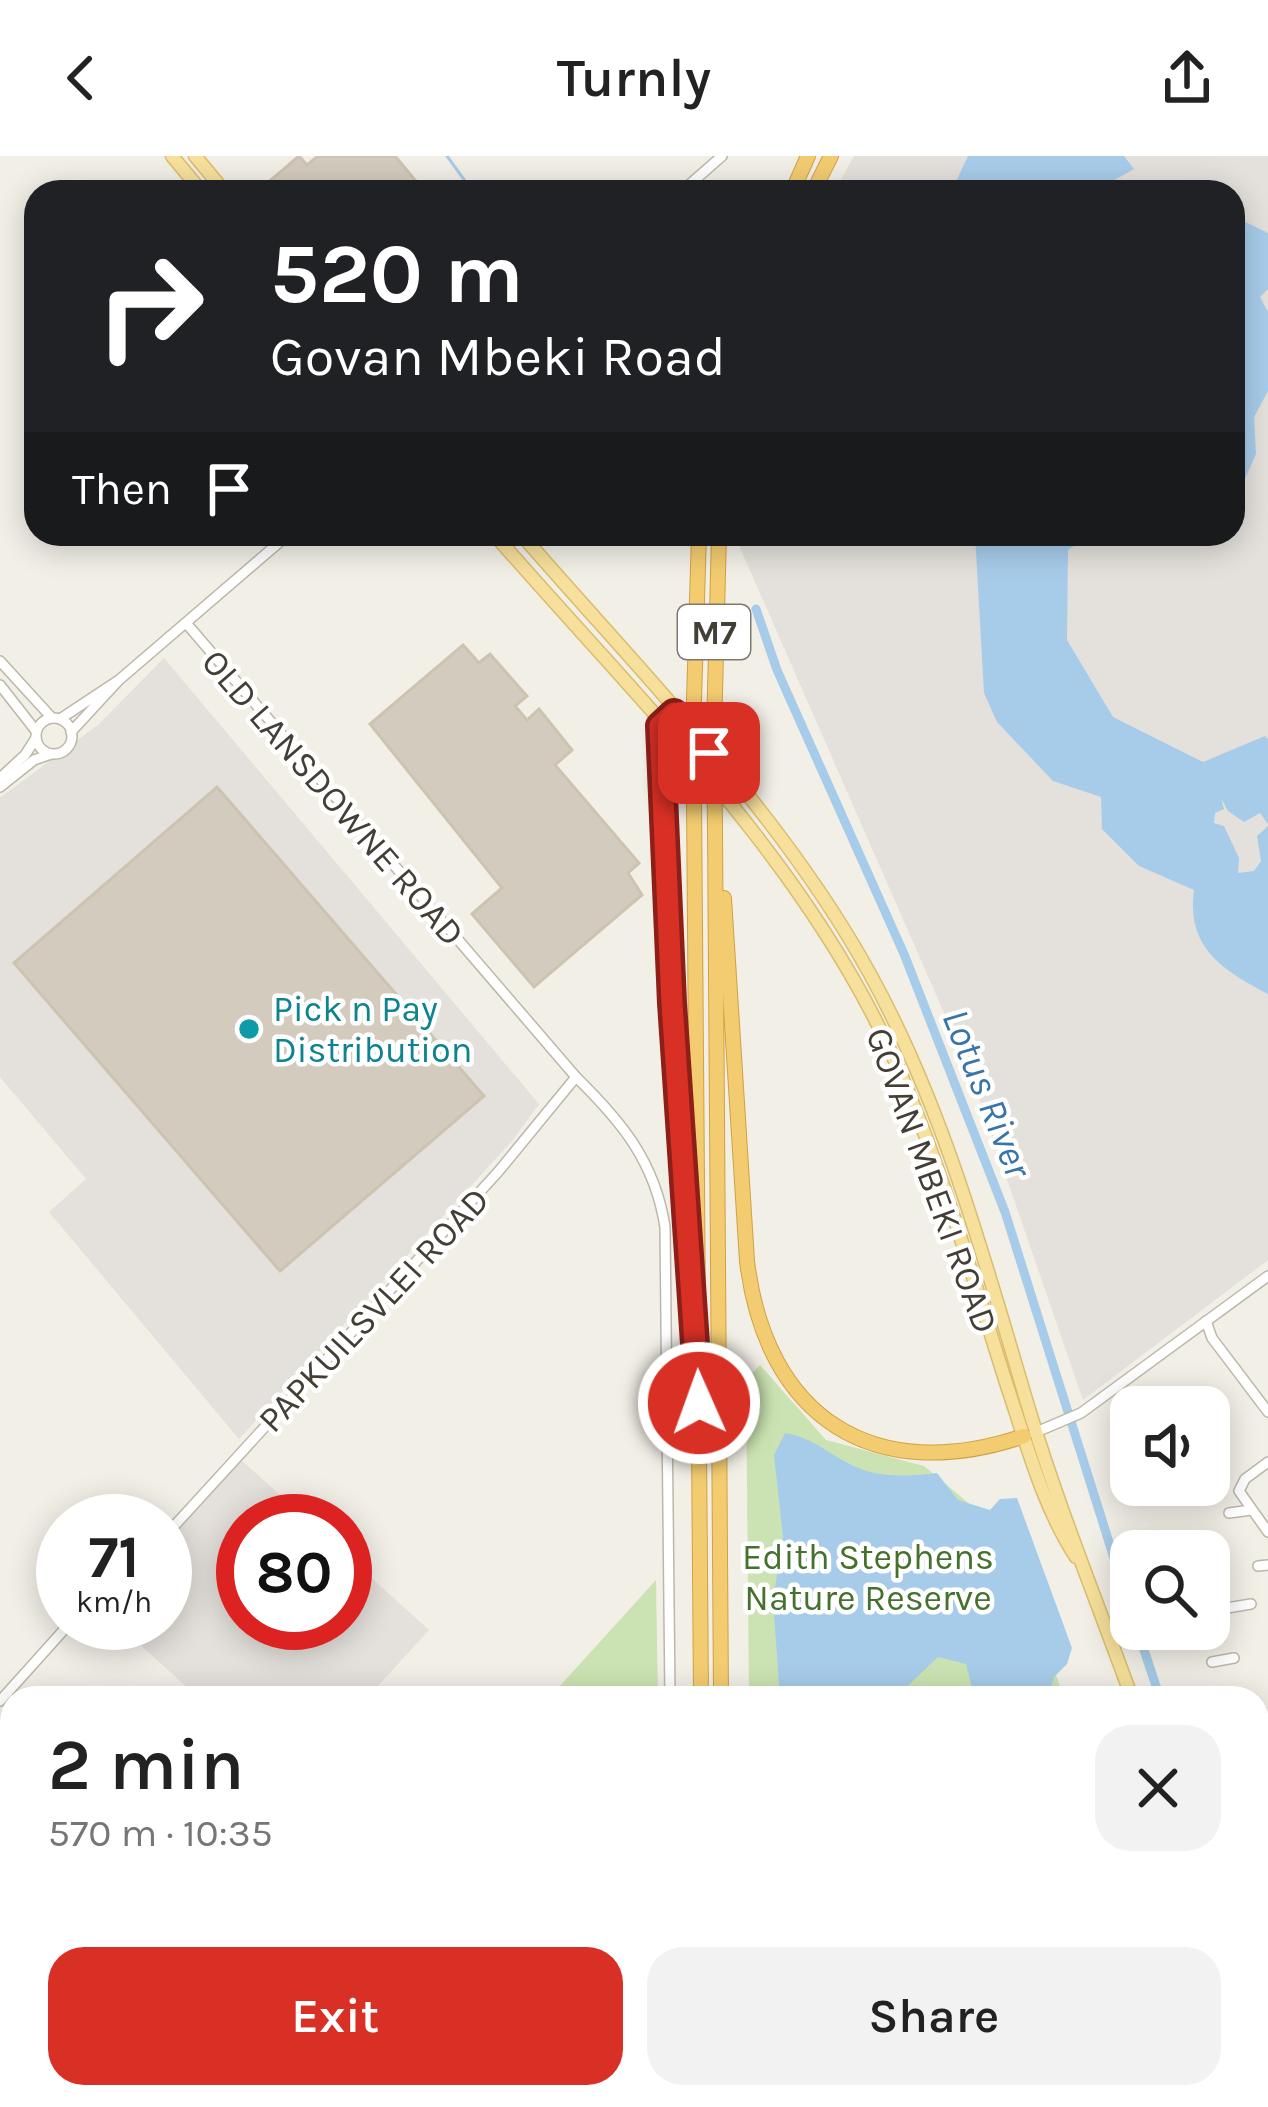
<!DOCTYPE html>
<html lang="en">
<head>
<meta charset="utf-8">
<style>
  :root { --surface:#fff; --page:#f2f2f2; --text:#222; --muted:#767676; --accent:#d93025 }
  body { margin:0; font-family:Karla,sans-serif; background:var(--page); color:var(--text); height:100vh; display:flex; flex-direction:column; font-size:45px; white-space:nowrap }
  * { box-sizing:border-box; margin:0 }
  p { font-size:39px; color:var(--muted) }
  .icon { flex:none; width:66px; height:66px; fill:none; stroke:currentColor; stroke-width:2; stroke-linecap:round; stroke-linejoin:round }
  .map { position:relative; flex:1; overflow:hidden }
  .drawer { position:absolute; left:0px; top:1530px; width:1269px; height:423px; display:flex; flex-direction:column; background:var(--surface); border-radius:36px 36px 0 0; box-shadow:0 6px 30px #0003 }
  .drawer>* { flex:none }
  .top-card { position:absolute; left:24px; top:24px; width:1221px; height:366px; border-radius:36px; box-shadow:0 6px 30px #0003; background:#202124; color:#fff; overflow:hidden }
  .controls { position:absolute; left:1110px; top:1230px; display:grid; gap:24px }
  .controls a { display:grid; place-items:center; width:120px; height:120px; border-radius:24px; background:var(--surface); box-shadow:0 6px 30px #0003; font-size:60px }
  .speed { position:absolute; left:36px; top:1338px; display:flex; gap:24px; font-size:60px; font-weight:700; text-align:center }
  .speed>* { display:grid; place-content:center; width:156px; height:156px; border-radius:50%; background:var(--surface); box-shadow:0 6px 30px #0003; line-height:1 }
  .speed small { font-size:30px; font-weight:400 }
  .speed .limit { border:18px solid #d22; background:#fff; color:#111 }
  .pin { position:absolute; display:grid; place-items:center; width:102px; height:102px; color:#fff; margin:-51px; border-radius:24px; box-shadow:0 6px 18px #0006 }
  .me { position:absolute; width:132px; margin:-66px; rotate:358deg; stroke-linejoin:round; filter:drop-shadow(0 0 9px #0008) }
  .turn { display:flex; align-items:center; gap:42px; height:252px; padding:0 48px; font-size:54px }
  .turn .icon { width:156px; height:156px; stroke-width:2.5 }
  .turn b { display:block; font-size:84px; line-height:102px }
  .then { display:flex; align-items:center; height:114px; padding:0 48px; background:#0003; gap:24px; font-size:45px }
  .round { display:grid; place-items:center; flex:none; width:126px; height:126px; border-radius:36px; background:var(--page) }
  .head { display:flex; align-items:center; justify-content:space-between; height:204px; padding:0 48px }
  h1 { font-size:72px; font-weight:600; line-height:90px }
  .action { display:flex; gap:24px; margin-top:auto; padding:24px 48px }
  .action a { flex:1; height:138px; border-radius:36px; background:var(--accent); color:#fff; font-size:48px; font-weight:600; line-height:138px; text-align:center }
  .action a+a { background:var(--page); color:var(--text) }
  header { display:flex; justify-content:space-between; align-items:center; height:156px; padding:0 48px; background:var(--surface); font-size:54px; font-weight:600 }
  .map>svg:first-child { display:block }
  .industrial { fill:#e4e0db }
  .green { fill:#cbe3b2 }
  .water { fill:#a7ccea }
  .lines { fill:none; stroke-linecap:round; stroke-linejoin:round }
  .stream { stroke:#a7ccea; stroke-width:3 }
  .canal { stroke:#a7ccea; stroke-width:9 }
  .building { fill:#d3cbbd; stroke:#cdc3b1; stroke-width:3 }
  .minor-casing { stroke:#bdb7aa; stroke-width:12 }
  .major-casing { stroke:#dabd6c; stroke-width:15 }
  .highway-casing { stroke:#d1a141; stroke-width:16 }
  .minor { stroke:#fff; stroke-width:9 }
  .major { stroke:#f6e09b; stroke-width:12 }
  .highway { stroke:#f3cc71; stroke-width:14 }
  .highway-bridge-casing { stroke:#d1a141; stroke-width:16; stroke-linecap:butt }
  .highway-bridge { stroke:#f3cc71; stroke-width:14 }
  .route-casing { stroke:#8d1f18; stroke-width:30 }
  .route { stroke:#d93025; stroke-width:21 }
  .culture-dot { fill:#0f9aa8; stroke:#fff; stroke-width:4.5 }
  .labels { text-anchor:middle; stroke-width:9; stroke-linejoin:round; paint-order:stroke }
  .shield { fill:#fff; stroke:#7c7972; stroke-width:3 }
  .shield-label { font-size:33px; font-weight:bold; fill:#443f36 }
  .street-label { font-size:36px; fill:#443f36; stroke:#fff }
  .culture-label { font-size:36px; fill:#0d838f; stroke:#fff; text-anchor:start }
  .park-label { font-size:36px; fill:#45712e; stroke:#fff }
  .water-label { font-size:39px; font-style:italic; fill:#3874a8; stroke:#fff }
</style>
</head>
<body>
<header><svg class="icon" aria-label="back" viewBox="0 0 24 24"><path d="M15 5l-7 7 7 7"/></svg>Turnly<svg class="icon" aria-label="share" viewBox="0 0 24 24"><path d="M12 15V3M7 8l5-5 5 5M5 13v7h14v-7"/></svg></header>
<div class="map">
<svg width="1268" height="1951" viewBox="0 0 1268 1951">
  <rect width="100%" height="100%" fill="#f2efe7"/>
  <g class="industrial">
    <polygon points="854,0 1268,0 1268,1104 1083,1244 970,916 734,378 1233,378 1233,36 834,36"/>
    <polygon points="164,502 539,948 513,984 239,1283 49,1056 86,1023 0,921 0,642 99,568"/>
    <polygon points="240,1303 309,1365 243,1365 243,1467 345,1467 345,1398 429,1474 367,1542 199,1542 116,1467 165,1467 165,1387"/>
  </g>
  <g class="green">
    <polygon points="760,1209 826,1284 924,1310 1002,1375 1060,1530 1058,1542 749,1542 746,1224"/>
    <polygon points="656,1424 658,1542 549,1542"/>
    <polygon points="411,1941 663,1941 663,1951 422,1951"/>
    <polygon points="752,1941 1235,1941 1239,1951 752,1951"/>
  </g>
  <g class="water">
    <polygon points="968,0 1124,0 1134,13 1093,36 951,36"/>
    <polygon points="1233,60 1268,77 1268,133 1260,141 1268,156 1268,235 1254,261 1256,298 1244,325 1233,320"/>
    <path d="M975,378H1091L1068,394L1067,484L1113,561L1203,606L1265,580L1268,583V668L1260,657L1244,666L1228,655L1221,642L1224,653L1215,657L1214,667L1224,670L1239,702L1238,717L1254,715L1261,705L1257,680L1268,670V838C1222,814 1186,791 1194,734L1139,710L1102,673L1101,641L1053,625L997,566L984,537Z"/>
    <path d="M785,1277C814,1281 834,1303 861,1313C885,1322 913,1320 937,1317L958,1344L990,1354L1000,1343L1017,1342L1072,1492L1067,1508L1054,1521L1048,1542H969L972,1532L966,1508L938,1501L895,1542H780L773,1444L783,1381L774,1299Z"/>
  </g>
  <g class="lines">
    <polyline class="stream" points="447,0 473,36"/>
    <g class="canal">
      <polyline points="756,453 777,514 904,798 1005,1056 1131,1456"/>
      <polyline points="1137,1473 1160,1542"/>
      <polyline points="1257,1829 1268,1861"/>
    </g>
  </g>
  <g class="building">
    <polygon points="299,0 307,9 318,0 395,0 425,36 257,36"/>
    <polygon points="463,489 479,507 490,498 527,540 515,550 527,564 539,553 572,594 555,609 639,707 628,717 642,739 534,831 472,758 502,732 370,568"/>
    <polygon points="217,631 484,940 280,1115 14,807"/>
  </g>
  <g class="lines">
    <g class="minor-casing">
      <g id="minor">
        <polyline points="681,36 722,0"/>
        <path d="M186,467L576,921C622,966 655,1006 665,1071L670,1542"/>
        <polyline points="0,505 52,562"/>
        <polyline points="0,529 36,575"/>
        <circle cx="54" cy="580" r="18"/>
        <polyline points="60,563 119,524 289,378"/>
        <polyline points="71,576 119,524"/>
        <polyline points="0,622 25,599 36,582"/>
        <polyline points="0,631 34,604 51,598"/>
        <polyline points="1206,1165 1212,1182 1268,1256"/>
        <polyline points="1034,1277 1081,1257 1268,1120"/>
        <polyline points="1268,1306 1245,1323 1239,1335 1268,1376"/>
        <polyline points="1229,1357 1251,1354"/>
        <polyline points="165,1380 498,1016 576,921"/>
        <polyline points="1209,1408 1223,1406"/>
        <polyline points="1258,1410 1268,1409"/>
        <polyline points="1209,1455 1251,1448"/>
        <polyline points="1212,1506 1234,1502"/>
        <polyline points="0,1545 70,1467"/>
        <polyline points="1257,1635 1268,1633"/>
        <polyline points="1257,1677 1263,1676"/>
        <polyline points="673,1941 673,1951"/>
      </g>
    </g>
    <g class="major-casing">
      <g id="major">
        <polyline points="172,0 202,36"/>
        <polyline points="195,0 225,36"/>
        <path d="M494,378C637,543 806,704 895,905C942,1011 973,1123 1008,1233C1027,1289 1043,1351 1076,1401"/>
        <path d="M521,378C641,517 781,656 870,818C946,956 986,1110 1031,1260C1060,1355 1098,1448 1132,1542"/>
        <polyline points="1257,1891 1268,1920"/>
      </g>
    </g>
    <g class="highway-casing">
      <g id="highway">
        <polyline points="792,36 808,0"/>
        <polyline points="813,36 831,0"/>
        <polyline points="694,544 699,378"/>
        <polyline points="674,557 660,570 659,583 689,1086"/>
        <polyline points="714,575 719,378"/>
        <polyline points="694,644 701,1542"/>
        <polyline points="715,672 721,1542"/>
        <path d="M724,742L747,1105C766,1262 874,1331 1024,1280"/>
        <polyline points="704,1941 704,1951"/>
        <polyline points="724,1941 724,1951"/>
      </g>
    </g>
    <use href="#minor" class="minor"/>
    <use href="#major" class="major"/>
    <use href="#highway" class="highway"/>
    <g class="highway-bridge-casing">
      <g id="highway-bridge">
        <polyline points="694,544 694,644"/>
        <polyline points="714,575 715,672"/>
      </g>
    </g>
    <use href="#highway-bridge" class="highway-bridge"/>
  </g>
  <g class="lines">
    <g class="route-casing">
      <polyline id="route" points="699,1247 672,847 660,570 674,557 709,597"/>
    </g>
    <use href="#route" class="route"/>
  </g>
  <circle class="culture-dot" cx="249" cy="873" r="12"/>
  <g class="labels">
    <rect class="shield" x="678" y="449" width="72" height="54" rx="9"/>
    <g class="shield-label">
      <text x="714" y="488">M7</text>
    </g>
    <g class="street-label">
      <text transform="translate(334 641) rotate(49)" y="13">OLD LANSDOWNE ROAD</text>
      <text transform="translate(933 1024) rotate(70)" y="13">GOVAN MBEKI ROAD</text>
      <text transform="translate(373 1153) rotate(-47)" y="13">PAPKUILSVLEI ROAD</text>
    </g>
    <g class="culture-label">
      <text x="273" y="865">Pick n Pay<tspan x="273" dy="41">Distribution</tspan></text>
    </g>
    <g class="park-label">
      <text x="868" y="1413">Edith Stephens<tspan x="868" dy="41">Nature Reserve</tspan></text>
    </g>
    <g class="water-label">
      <text transform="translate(988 937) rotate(68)" y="14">Lotus River</text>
    </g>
  </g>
</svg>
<div class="controls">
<a><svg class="icon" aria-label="sound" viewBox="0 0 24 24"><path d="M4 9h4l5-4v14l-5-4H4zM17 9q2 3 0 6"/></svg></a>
<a><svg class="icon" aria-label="search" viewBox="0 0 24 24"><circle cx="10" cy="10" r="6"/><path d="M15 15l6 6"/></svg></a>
</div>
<div class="speed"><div>71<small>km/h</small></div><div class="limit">80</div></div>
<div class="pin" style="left:709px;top:597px;background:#d93025"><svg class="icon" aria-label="arrive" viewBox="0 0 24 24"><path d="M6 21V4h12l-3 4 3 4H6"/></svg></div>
<svg class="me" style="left:699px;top:1247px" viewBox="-20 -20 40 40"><circle r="17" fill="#d93025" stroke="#fff" stroke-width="3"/><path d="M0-11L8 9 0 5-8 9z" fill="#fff"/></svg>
<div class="top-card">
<div class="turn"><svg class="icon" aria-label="right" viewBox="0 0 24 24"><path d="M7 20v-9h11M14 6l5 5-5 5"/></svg><div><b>520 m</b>Govan Mbeki Road</div></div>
<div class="then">Then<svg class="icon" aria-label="arrive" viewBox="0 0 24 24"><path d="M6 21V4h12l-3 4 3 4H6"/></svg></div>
</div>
<section class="drawer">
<div class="head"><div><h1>2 min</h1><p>570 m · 10:35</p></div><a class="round"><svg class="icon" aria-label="close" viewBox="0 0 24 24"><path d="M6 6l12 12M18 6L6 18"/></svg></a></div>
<div class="action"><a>Exit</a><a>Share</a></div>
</section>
</div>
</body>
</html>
